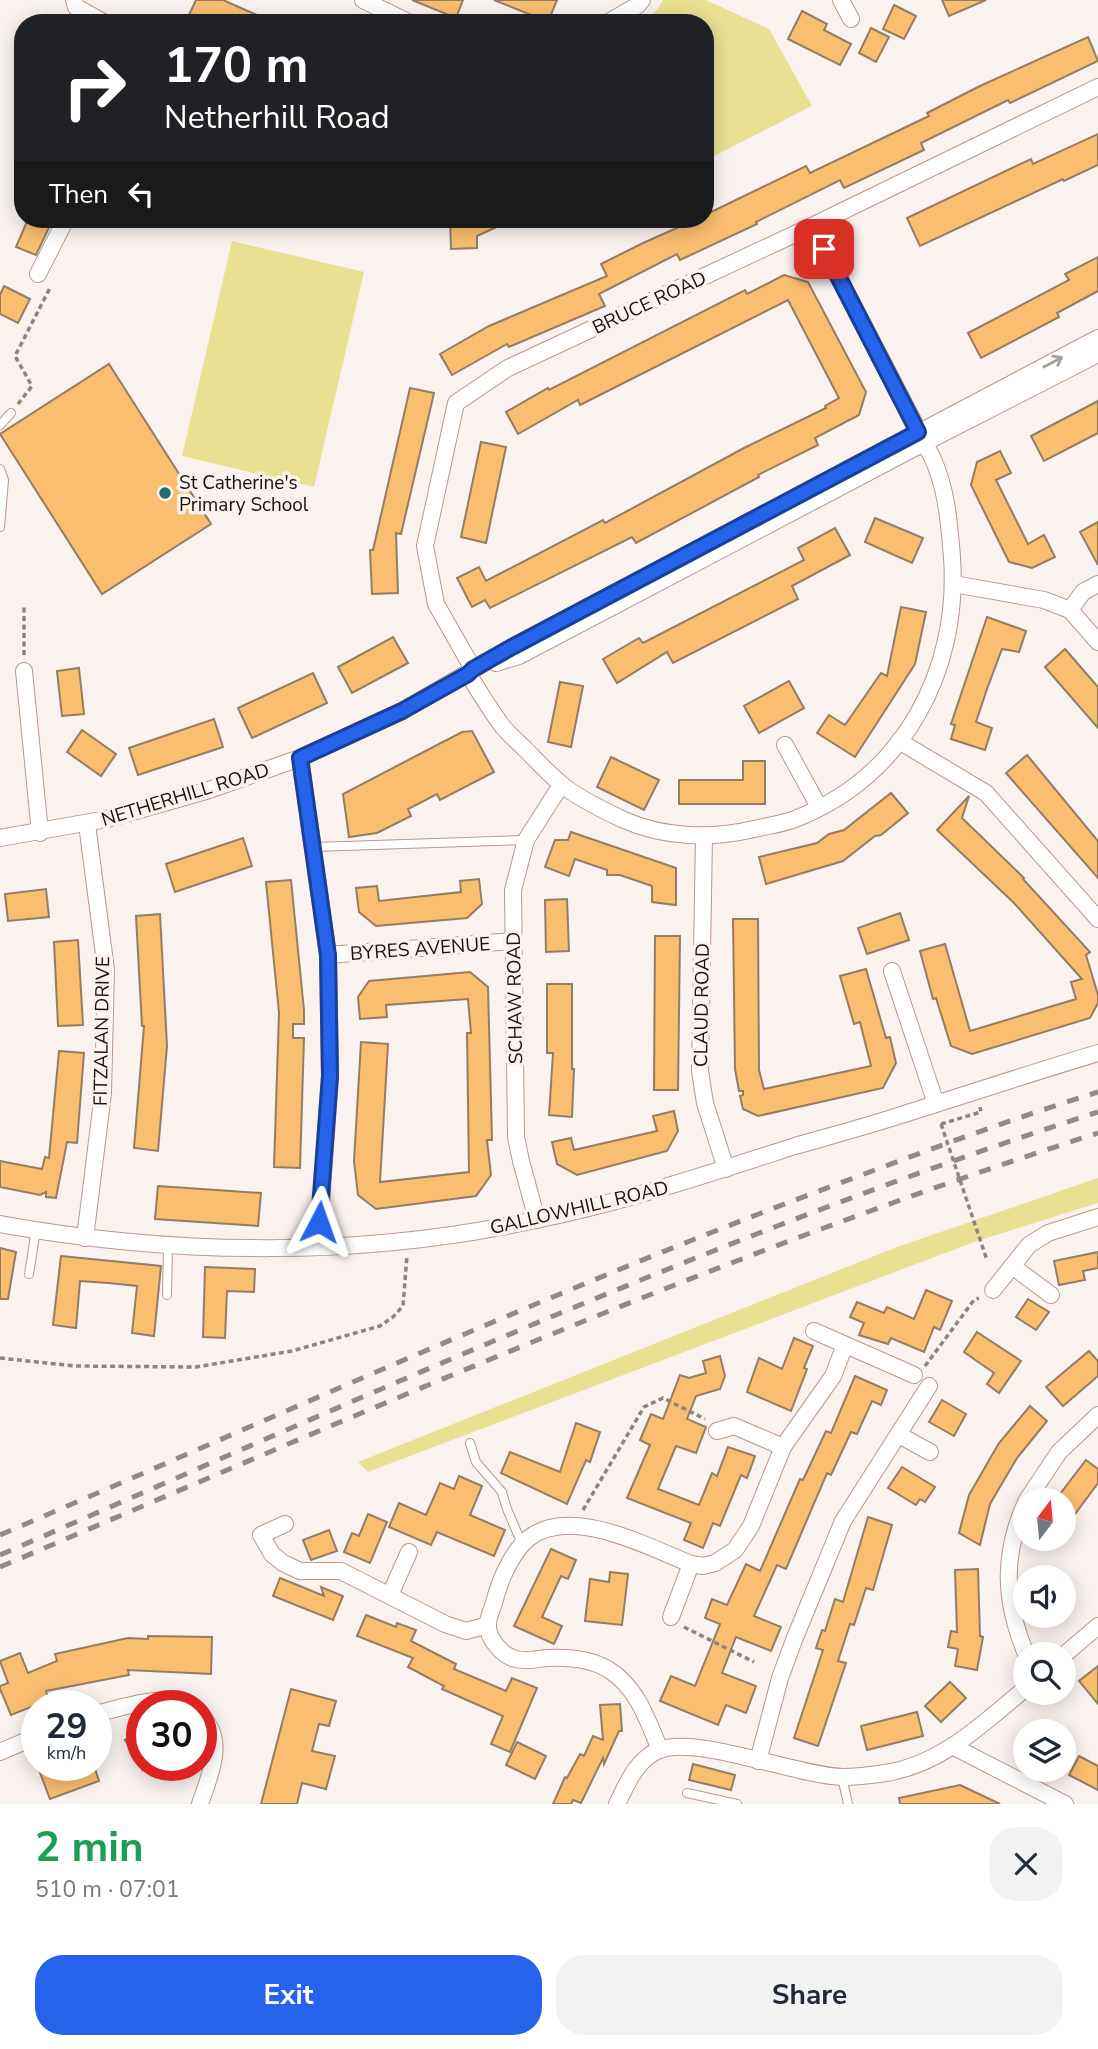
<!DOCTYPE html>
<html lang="en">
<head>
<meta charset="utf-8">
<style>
  :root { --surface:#fff; --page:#f2f2f3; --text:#1f2937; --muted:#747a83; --accent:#2563eb }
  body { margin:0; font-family:"Nunito Sans",sans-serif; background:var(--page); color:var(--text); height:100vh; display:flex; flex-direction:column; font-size:26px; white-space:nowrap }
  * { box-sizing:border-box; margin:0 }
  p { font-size:23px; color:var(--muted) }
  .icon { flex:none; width:38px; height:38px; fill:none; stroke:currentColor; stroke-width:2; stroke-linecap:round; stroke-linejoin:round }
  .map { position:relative; height:1804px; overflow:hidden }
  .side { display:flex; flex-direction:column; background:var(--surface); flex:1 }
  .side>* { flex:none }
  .banner { position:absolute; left:14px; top:14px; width:700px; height:214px; border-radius:28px; box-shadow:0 4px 18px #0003; background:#202124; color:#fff; overflow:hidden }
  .needle { width:46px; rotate:16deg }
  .fabs { position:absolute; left:1013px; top:1488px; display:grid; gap:14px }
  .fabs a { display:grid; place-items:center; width:63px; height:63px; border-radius:50%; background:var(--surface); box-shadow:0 4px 18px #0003; font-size:35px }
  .speed { position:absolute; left:21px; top:1690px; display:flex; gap:14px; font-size:35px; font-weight:700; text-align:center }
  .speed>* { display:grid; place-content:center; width:91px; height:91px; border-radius:50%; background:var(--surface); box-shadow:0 4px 18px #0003; line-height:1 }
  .speed small { font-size:18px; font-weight:400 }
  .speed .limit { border:10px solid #d22; background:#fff; color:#111 }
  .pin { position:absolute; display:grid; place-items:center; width:60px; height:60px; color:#fff; margin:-30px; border-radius:14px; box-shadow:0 4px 10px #0006 }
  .me { position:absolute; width:77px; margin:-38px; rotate:4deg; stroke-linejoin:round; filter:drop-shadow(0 0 5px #0008) }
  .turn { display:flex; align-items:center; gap:24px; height:147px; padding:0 35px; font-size:32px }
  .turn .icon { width:91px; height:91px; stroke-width:2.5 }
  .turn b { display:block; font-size:49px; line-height:60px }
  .then { display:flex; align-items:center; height:66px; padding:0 35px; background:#0003; gap:14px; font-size:26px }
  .round { display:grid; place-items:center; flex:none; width:74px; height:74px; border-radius:28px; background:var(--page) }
  .headline { display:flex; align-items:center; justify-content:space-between; height:119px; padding:0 35px }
  h1 { font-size:42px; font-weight:700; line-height:52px; color:#1e9e55 }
  .action { display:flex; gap:14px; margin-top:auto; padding:14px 35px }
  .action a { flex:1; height:80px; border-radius:28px; background:var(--accent); color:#fff; font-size:28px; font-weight:700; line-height:80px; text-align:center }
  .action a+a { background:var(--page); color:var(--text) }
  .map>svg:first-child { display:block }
  .green { fill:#e8e192 }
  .building { fill:#fabe71; stroke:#947d62; stroke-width:2 }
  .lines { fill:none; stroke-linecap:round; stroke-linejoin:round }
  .lane-casing { stroke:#bc978a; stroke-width:10 }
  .street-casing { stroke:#bc978a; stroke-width:18 }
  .path { stroke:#8d837f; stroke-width:3.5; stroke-dasharray:5 3.5; stroke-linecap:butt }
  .lane { stroke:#fff; stroke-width:8 }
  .street { stroke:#fff; stroke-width:16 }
  .rail { stroke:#938985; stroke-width:5; stroke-dasharray:12 12; stroke-linecap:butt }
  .path-bridge { stroke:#8d837f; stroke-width:3.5; stroke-dasharray:5 3.5; stroke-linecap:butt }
  .oneway { stroke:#a59f9d }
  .route-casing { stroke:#184099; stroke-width:18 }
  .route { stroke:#2563eb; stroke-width:12 }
  .poi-dot { fill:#206c6e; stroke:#faf2ef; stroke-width:2.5 }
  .labels { text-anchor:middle; stroke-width:7; stroke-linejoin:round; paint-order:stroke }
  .street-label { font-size:19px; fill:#1d100b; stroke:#faf2ef }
  .poi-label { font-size:19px; fill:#1d100b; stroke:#faf2ef; text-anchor:start }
</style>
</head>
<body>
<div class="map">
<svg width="1098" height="1804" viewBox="0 0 1098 1804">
  <rect width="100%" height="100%" fill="#faf2ef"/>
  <g class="green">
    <polygon points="663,0 706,0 769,29 812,106 714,156 705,137 705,23 640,23 657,10"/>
    <polygon points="232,241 364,272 314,487 182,456"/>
    <polygon points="1098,1178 1098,1203 974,1242 368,1472 358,1462 897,1247"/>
  </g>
  <g class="building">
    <polygon points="196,0 223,0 275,23 196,23 187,19"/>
    <polygon points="412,0 463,0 456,18"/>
    <polygon points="494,0 557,0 548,22"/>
    <polygon points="942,0 986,0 949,16"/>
    <polygon points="894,5 916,16 904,39 883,29"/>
    <polygon points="802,11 827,24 824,30 851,44 840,65 788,39"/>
    <polygon points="871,28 889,37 876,62 859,53"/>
    <polygon points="1088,37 1098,61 1010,103 1008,100 921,143 924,150 844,188 840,180 756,222 757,224 680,260 677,254 599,294 605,306 509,347 507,344 452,375 440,354 489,326 607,276 601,264 643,243 697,219 705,219 705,215 806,166 810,173 929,116 927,113 980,86"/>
    <polygon points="1098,134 1098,165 1064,181 1063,179 920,246 907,218 1031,159 1033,164"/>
    <polygon points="28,219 53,219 36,255 16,247"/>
    <polygon points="450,219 514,219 477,236 477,248 451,249"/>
    <polygon points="1098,257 1098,291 1057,313 1059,317 981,358 968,333 1069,280 1065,274"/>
    <polygon points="784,275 808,282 866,392 859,415 815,438 818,445 758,475 759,477 636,543 632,537 490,608 485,600 472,607 457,578 479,567 486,581 603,520 605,523 744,448 826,408 825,406 839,398 788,300 580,405 578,400 518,434 506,412 548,388 549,390 745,290 747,294"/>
    <polygon points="4,286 30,299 18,323 0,314 0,295"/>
    <polygon points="109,364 211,524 102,594 0,434"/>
    <polygon points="410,388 434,393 401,534 396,533 398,593 372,594 370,550 373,550"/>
    <polygon points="1098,401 1098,433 1044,461 1031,436"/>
    <polygon points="481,442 506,447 486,543 461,537"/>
    <polygon points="1000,451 1011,473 996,480 1028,544 1044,535 1055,557 1032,568 1009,562 971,485 977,462"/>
    <polygon points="875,518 923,538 912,563 865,542"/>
    <polygon points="1098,522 1098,565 1080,532"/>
    <polygon points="835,528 850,555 792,586 798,599 673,663 667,652 617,683 603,659 639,638 643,643 804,560 798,548"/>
    <polygon points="901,607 926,612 915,664 855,757 817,733 829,715 845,725 881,673 887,676"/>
    <polygon points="987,617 1026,631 1019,652 1002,649 987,689 976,722 992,728 985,750 951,739 955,725 951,724"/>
    <polygon points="393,637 408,663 352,693 338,667"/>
    <polygon points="1065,649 1098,687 1098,728 1045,667"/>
    <polygon points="79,668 84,714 62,716 57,671"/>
    <polygon points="313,673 327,703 252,738 238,708"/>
    <polygon points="789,681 804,708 759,733 744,706"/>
    <polygon points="560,682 583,686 571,747 548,742"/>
    <polygon points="214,719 223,747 138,775 129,748"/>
    <polygon points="82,730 116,754 101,776 67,752"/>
    <polygon points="472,731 494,772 440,800 437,794 408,809 411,816 377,833 349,837 343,794 462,732"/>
    <polygon points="1027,755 1098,841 1098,878 1006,773"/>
    <polygon points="611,757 659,780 644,810 597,787"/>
    <polygon points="743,761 765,761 765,804 679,804 679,780 743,780"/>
    <polygon points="891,793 908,813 881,835 875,836 843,861 766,884 759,857 817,843 829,834 844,830"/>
    <polygon points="969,796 962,818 1024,878 1023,879 1090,952 1086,955 1098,995 1098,1003 1090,1018 972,1054 951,1046 936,998 933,999 920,951 945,944 970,1031 1076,999 1071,982 1082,979 1014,903 937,830"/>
    <polygon points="571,832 676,868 676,905 652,902 652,886 620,875 607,875 607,870 575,859 569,876 545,867 555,840 568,840"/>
    <polygon points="243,838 252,866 175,892 166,864"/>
    <polygon points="479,879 482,904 467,918 376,926 359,912 356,888 377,886 379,901 461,892 460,881"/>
    <polygon points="291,880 304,1010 304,1024 293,1024 293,1038 304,1038 300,1168 274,1167 279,1013 266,882"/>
    <polygon points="46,889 49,917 8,921 5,894"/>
    <polygon points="567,899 569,951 546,952 545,900"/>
    <polygon points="900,913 909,940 867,954 858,928"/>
    <polygon points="160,914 167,1046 158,1151 134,1148 144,1026 142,1026 136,916"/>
    <polygon points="733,919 758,919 759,1070 764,1089 871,1066 860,1022 854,1024 840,976 866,969 886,1038 890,1037 896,1063 883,1088 758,1116 743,1109 740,1096 743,1095 743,1091 739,1091 735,1069"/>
    <polygon points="655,936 680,936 678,1090 654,1090"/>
    <polygon points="78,940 83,1025 58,1026 54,942"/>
    <polygon points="470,972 488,987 492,1140 487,1140 491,1175 476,1196 376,1209 358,1195 354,1161 361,1042 388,1044 380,1182 469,1172 467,1033 471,1033 468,999 386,1005 387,1017 360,1019 358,997 369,981"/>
    <polygon points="547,984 572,984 572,1069 574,1069 572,1117 549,1115 553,1053 547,1053"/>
    <polygon points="59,1051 84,1053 77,1143 67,1142 56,1198 46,1197 46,1192 40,1195 0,1187 0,1161 42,1169 45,1157 49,1158"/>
    <polygon points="674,1111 678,1131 667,1151 577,1175 557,1164 552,1142 571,1138 574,1150 657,1131 653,1116"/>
    <polygon points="158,1186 261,1193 258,1226 155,1219"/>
    <polygon points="0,1248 16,1252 8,1299 0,1299"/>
    <polygon points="1098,1252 1098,1268 1083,1271 1085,1280 1059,1285 1054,1261"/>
    <polygon points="61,1256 161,1266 154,1336 132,1333 137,1286 108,1283 80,1281 76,1328 53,1325"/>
    <polygon points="205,1267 255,1269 254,1292 227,1291 225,1338 203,1337"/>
    <polygon points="926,1290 952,1301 940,1330 934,1327 924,1352 891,1338 888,1344 859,1335 864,1323 850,1317 857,1302 884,1313 887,1307 914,1319"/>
    <polygon points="1028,1299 1049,1312 1036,1330 1016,1317"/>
    <polygon points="977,1332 1021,1361 999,1393 987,1384 994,1373 964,1352"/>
    <polygon points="794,1338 813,1346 804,1368 807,1369 791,1411 747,1392 759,1358 782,1369"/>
    <polygon points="1089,1351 1098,1361 1098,1376 1063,1406 1046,1387"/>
    <polygon points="720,1356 725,1376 720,1389 696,1396 687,1419 706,1427 696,1453 676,1446 658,1489 699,1505 712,1473 717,1476 728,1447 755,1456 747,1478 741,1475 720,1526 713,1523 703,1548 684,1540 691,1523 627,1498 650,1445 640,1440 651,1414 663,1419 680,1375 689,1378 706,1373 703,1361"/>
    <polygon points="855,1376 887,1390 881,1405 872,1401 857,1434 851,1432 831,1475 827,1473 786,1569 777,1565 754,1616 781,1627 771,1651 736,1637 722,1673 756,1686 746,1713 726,1705 718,1725 660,1701 671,1676 695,1686 720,1624 705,1618 712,1599 727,1605 746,1564 760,1571 800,1479 803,1480 826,1431 831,1433"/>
    <polygon points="942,1400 966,1414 954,1436 929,1422"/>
    <polygon points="1030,1406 1047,1421 1017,1458 990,1504 980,1545 959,1533 969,1495 999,1443"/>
    <polygon points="576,1423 600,1432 590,1462 586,1460 567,1504 501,1473 510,1452 560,1472"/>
    <polygon points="1086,1460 1098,1469 1098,1483 1064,1529 1064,1497 1060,1494"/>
    <polygon points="902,1467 935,1487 925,1502 920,1499 916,1505 888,1488"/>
    <polygon points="459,1476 482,1486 470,1515 505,1530 494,1556 437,1532 431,1545 389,1527 399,1503 426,1515 440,1483 454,1489"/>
    <polygon points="368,1514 387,1522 370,1563 344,1552 352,1533 359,1536"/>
    <polygon points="868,1517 892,1525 873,1590 866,1588 854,1625 850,1624 838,1661 846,1663 818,1746 794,1738 823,1650 816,1648 822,1630 825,1631 835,1599 843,1602"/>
    <polygon points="329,1530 337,1551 311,1560 303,1540"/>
    <polygon points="551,1549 576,1560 568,1579 561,1576 542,1617 562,1626 554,1644 514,1626"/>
    <polygon points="978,1569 980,1636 983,1637 977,1670 955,1666 958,1649 948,1647 951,1631 957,1632 955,1570"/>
    <polygon points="610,1572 628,1574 622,1625 585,1621 590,1579 609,1582"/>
    <polygon points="280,1578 324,1596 321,1587 343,1596 333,1620 273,1596"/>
    <polygon points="366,1615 396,1627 397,1623 416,1630 411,1641 456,1664 454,1669 506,1691 512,1678 537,1688 510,1752 491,1744 503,1716 442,1689 444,1686 408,1667 413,1658 357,1636"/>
    <polygon points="148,1636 212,1637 211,1674 128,1670 129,1675 46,1691 49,1700 11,1715 0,1689 0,1686 8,1683 0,1661 20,1653 28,1673 57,1661 55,1654 128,1638 148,1639"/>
    <polygon points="1098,1666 1098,1704 1079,1681"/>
    <polygon points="950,1682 966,1698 941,1722 925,1706"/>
    <polygon points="291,1689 336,1701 329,1726 319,1724 312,1751 335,1756 326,1789 302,1783 297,1804 261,1804"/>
    <polygon points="620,1704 622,1731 619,1731 604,1764 603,1758 581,1803 573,1800 571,1804 553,1804 565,1777 567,1778 580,1754 584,1756 593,1736 603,1740 600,1705"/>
    <polygon points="917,1712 923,1736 867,1750 861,1726"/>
    <polygon points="142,1731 142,1769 125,1740"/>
    <polygon points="517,1742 546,1756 535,1779 506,1765"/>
    <polygon points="1079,1756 1098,1766 1098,1790 1069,1775"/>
    <polygon points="693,1764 735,1775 731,1790 689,1780"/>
    <polygon points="51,1766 94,1766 99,1781 50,1799 39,1770"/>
    <polygon points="960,1785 1000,1804 900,1804 899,1798"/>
  </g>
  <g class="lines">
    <g class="lane-casing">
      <g id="lane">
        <polyline points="0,425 11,413"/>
        <polyline points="0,469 4,480 0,527"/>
        <polyline points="314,847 526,840"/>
        <polyline points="29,1274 36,1230"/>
        <polyline points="167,1295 168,1245"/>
        <polyline points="470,1443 476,1462 502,1492 507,1509 522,1544"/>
        <polyline points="842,1777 848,1804"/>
        <polyline points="687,1793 737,1804"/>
      </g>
    </g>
    <g class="street-casing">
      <g id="street">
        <polyline points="74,0 76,7 105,23"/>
        <polyline points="363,0 410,23"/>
        <polyline points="841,0 851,19"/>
        <polyline points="607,23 638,5 642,0"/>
        <polyline points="38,274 66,219"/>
        <polyline points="954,584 1044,600 1070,610 1083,592 1098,584"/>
        <polyline points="1070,610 1098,642"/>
        <polyline points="496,663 519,656 924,443 1098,354"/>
        <polyline points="473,669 436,604 425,546 456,403 508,368 812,226 1098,87"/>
        <polyline points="24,671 40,833"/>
        <path d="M468,674C479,691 489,708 500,723C507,733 517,741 526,750C537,761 548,773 560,783C573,795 607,812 624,820C665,838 712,839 754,829C767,826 782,824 795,819C904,777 960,670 952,557C949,522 947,491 933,459L812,226"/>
        <polyline points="899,741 986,793 1098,919"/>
        <polyline points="785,745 819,807"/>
        <polyline points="300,758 328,955 330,1076 318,1246"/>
        <polyline points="704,836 700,1071 705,1103 726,1169"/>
        <polyline points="0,838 107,819 206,791 300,758 402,711 512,647 1098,338"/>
        <polyline points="328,955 512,941"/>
        <polyline points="892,971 936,1104"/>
        <polyline points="537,1220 521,1161 516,1137 513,890 526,840 561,785"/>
        <path d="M0,1224C177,1256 364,1258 540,1219C627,1201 711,1173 795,1146C830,1136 864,1127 898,1116C965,1095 1031,1073 1098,1053"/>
        <polyline points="85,1238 103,1093 106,970 87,824"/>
        <polyline points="1012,1266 1051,1295"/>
        <polyline points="993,1290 1029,1245 1048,1233 1098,1217"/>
        <polyline points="814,1331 914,1375"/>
        <polyline points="717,1431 734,1426 783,1447"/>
        <polyline points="899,1435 930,1452"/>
        <polyline points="1027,1500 1059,1452 1098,1415"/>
        <path d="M1026,1502C1002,1555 1004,1601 1026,1654"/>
        <polyline points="285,1524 261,1535 272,1554 283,1563 300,1571 341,1571 445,1624 466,1631 488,1625"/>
        <polyline points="390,1595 409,1552"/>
        <polyline points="671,1617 691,1564"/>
        <polyline points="1064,1655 1098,1626"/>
        <path d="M96,1714C118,1708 169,1692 188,1706"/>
        <polyline points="954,1747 1065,1804"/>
        <path d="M660,1750C648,1721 637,1687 609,1670C592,1659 568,1657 547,1658C537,1659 526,1662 516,1659C502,1656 487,1638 488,1624C488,1617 492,1609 494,1603C499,1582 512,1551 529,1538C571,1505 648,1547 691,1564L703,1566L715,1563L735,1550L751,1526L783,1447L833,1376L845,1345"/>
        <polyline points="0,1752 37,1736"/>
        <polyline points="758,1761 780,1678 794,1640 843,1521 929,1386"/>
        <path d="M200,1804C209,1777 227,1740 201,1716"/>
        <path d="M617,1804C627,1784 636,1760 659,1750C696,1735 798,1776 843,1777C857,1777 872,1775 886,1773C943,1764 983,1723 1026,1688"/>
      </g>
    </g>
    <g class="path">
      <polyline points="18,404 32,386 15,356 51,286"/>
      <polyline points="24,655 24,606"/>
      <polyline points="941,1124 981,1112 980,1107"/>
      <polyline points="0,1358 75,1366 196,1367 292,1351 380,1326 393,1317 403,1306 407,1255"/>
      <polyline points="925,1366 974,1300 979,1298"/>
      <polyline points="583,1510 644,1407 663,1398 705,1419"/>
      <polyline points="684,1627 754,1662"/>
    </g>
    <use href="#lane" class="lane"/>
    <use href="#street" class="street"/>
    <g class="rail">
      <path d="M0,1535C283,1414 562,1286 851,1179C933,1148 1015,1118 1098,1092"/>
      <path d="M0,1555C362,1398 722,1233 1098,1112"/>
      <path d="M0,1567C362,1413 723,1253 1098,1133"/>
    </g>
    <polyline class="path-bridge" points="941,1124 987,1260"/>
  </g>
  <defs><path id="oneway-shaft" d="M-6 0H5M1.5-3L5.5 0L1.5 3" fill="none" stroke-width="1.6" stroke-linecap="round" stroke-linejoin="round" transform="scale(1.75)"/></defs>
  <use class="oneway" href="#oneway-shaft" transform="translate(1053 362) rotate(-28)"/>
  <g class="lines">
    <g class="route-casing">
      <polyline id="route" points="319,1222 330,1076 328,955 300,758 402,711 468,674 473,669 512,647 918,432 824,249"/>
    </g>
    <use href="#route" class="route"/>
  </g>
  <circle class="poi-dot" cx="165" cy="493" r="7"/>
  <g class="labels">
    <g class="street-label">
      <text transform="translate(649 302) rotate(-25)" y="7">BRUCE ROAD</text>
      <text transform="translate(185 794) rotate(-17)" y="7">NETHERHILL ROAD</text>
      <text transform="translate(420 948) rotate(-4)" y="7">BYRES AVENUE</text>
      <text transform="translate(514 998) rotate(-91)" y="7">SCHAW ROAD</text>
      <text transform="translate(701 1005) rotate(-89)" y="7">CLAUD ROAD</text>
      <text transform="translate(101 1031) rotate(-89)" y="7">FITZALAN DRIVE</text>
      <text transform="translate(579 1207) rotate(-13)" y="7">GALLOWHILL ROAD</text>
    </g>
    <g class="poi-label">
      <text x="179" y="489">St Catherine's<tspan x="179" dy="22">Primary School</tspan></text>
    </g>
  </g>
</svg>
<div class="fabs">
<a><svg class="needle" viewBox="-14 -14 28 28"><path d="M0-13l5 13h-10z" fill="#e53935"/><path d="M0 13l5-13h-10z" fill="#747a83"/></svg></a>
<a><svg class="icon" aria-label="sound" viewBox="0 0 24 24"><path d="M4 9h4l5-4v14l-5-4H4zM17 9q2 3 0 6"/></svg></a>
<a><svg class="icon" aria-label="search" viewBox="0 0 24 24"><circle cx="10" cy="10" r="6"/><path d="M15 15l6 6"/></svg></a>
<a><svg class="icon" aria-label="layers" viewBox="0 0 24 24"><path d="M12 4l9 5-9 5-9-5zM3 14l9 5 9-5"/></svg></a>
</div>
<div class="speed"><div>29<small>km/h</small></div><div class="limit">30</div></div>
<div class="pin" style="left:824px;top:249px;background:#d93025"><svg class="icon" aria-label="arrive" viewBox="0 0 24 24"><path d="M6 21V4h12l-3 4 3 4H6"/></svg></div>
<svg class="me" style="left:319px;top:1222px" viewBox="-20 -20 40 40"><path d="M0-17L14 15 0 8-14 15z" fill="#2563eb" stroke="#fff" stroke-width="4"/></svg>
<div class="banner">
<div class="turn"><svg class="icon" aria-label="right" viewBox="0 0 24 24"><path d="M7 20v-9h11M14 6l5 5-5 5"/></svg><div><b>170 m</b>Netherhill Road</div></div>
<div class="then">Then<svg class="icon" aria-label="left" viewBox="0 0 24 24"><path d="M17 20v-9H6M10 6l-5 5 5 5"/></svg></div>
</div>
</div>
<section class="side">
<div class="headline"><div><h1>2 min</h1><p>510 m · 07:01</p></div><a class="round"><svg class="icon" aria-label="close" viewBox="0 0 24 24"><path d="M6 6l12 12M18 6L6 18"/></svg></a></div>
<div class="action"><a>Exit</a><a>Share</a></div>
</section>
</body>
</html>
